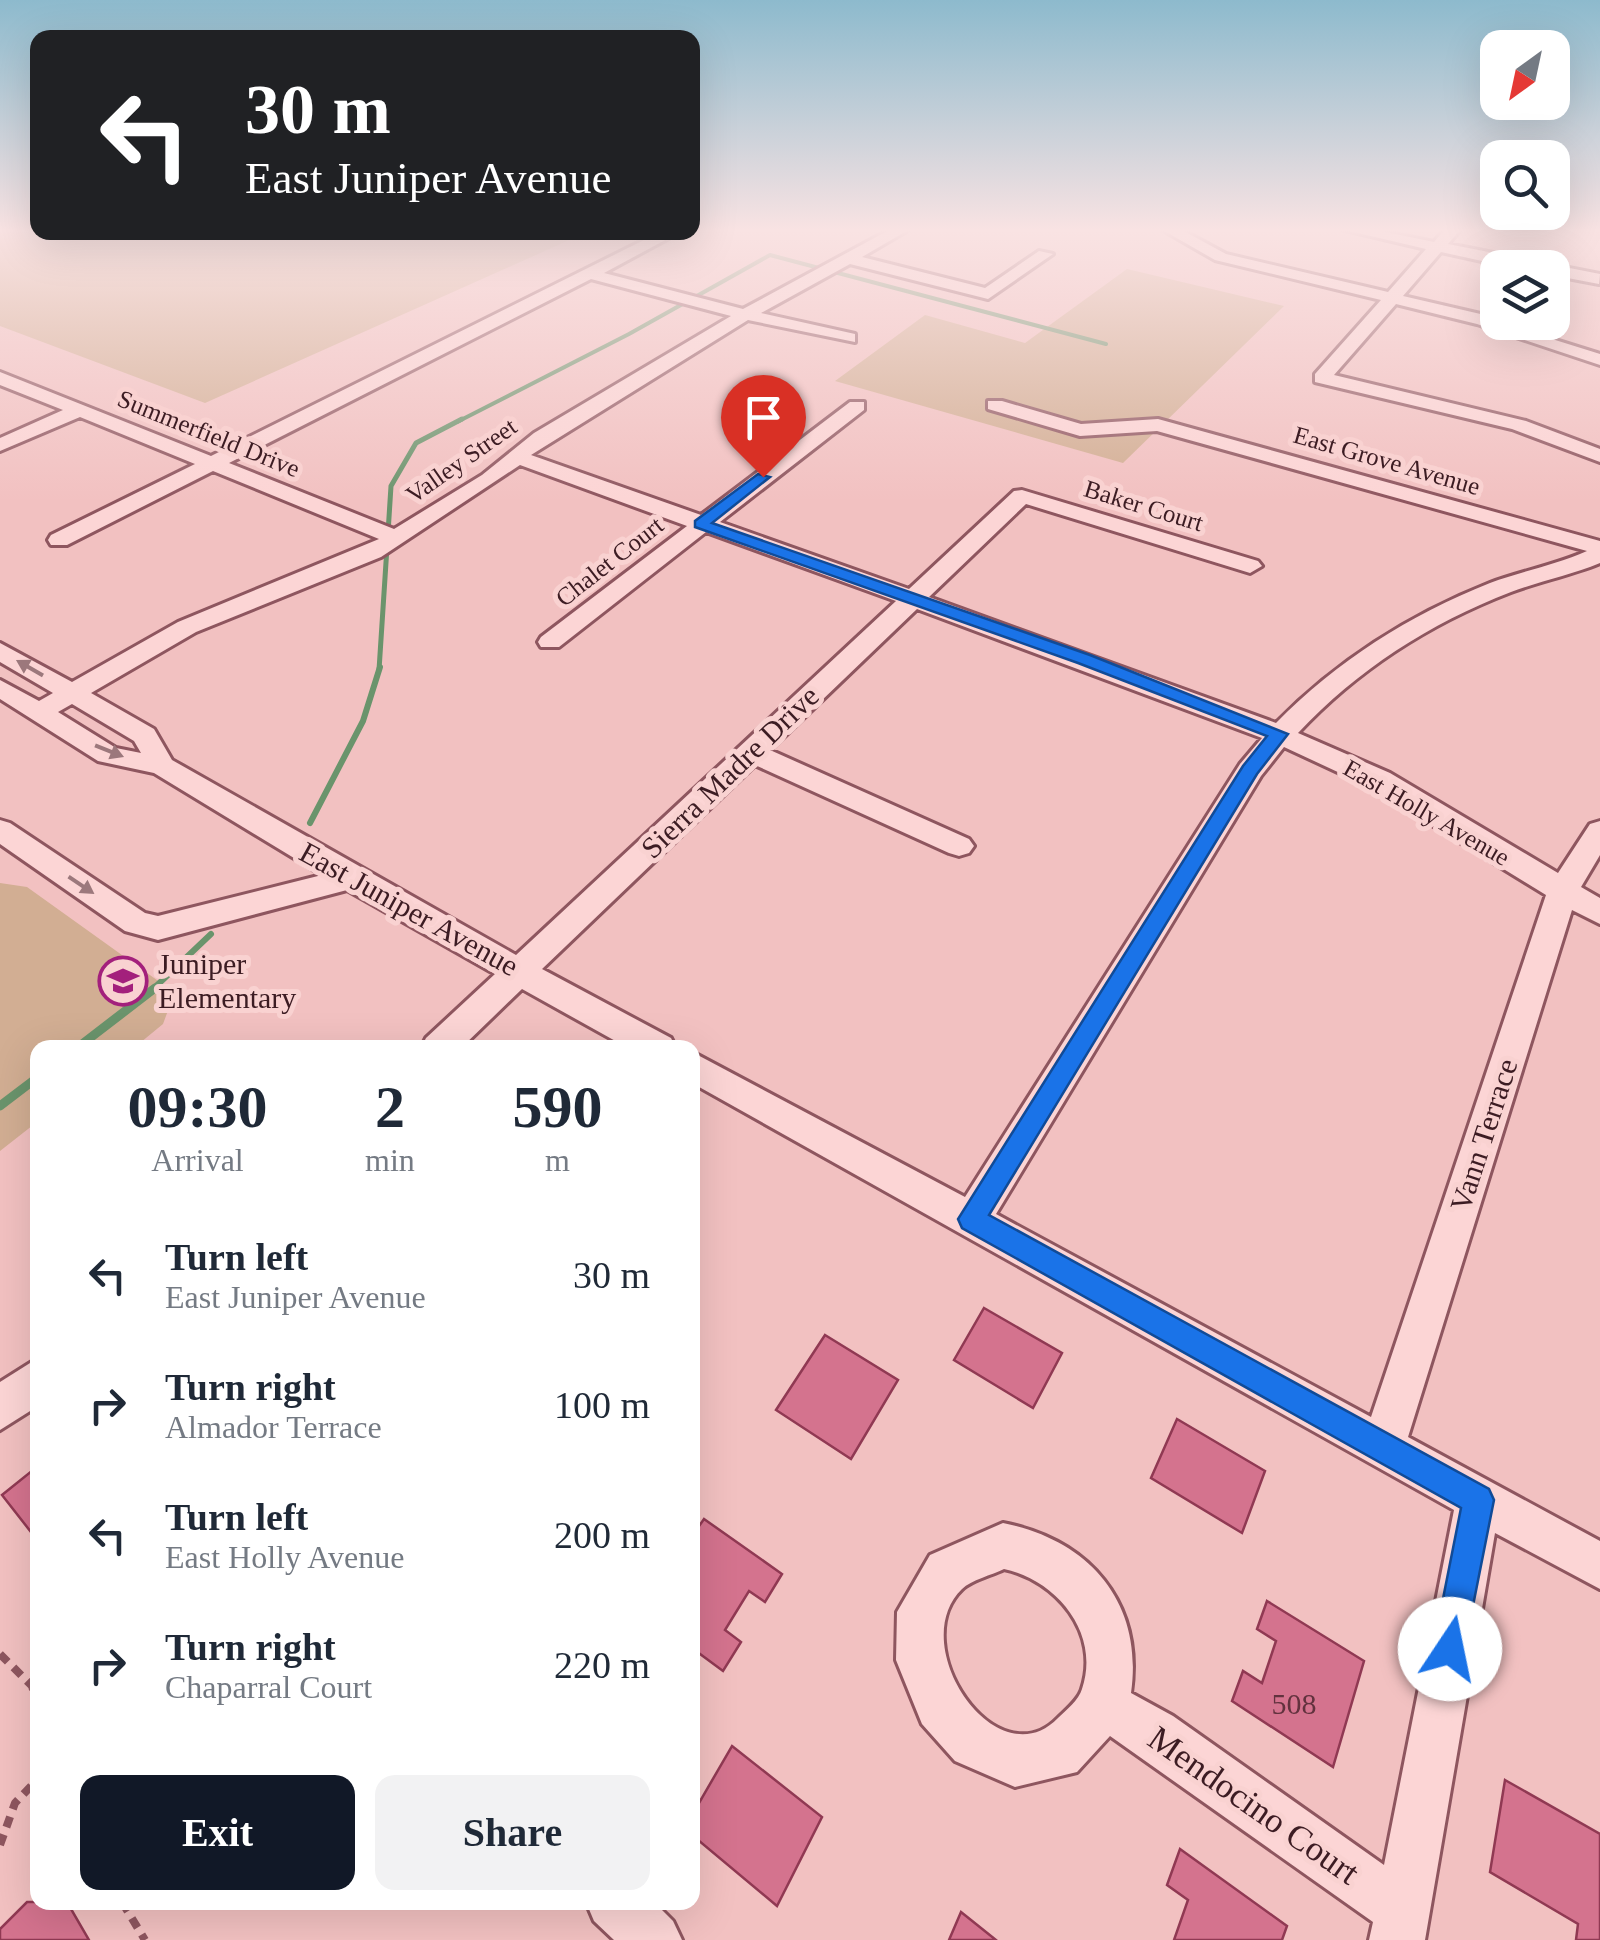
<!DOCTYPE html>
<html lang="en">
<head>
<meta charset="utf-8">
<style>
  :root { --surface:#fff; --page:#f2f2f3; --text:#1f2937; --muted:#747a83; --accent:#111827 }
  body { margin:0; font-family:"Times New Roman",serif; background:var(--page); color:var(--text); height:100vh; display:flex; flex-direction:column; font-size:38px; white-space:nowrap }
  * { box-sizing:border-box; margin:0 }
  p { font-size:32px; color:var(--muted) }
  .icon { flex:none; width:55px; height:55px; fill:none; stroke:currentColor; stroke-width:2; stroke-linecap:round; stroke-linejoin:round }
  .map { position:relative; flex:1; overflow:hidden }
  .sheet { position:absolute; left:30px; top:1040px; width:670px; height:870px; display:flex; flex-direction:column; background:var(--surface); border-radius:20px; box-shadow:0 10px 40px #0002 }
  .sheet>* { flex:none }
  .hud { position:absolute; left:30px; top:30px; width:670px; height:210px; border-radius:20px; box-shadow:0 10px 40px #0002; background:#202124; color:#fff; overflow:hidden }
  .needle { width:65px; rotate:213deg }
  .controls { position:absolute; left:1480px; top:30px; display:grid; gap:20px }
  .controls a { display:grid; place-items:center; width:90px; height:90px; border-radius:20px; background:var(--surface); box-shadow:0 10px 40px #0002; font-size:50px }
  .pin { position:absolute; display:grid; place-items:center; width:85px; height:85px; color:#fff; margin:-102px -42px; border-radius:50% 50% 50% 0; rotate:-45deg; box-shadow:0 0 10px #0007 }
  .pin .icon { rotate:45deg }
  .me { position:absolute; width:110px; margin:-55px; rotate:11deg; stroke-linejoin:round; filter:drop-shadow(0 0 8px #0008) }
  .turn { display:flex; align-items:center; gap:35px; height:210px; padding:0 50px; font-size:45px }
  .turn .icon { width:130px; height:130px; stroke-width:2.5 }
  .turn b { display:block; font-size:70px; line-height:85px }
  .eta { display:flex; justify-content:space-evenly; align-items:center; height:170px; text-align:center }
  .eta b { font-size:60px; font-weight:700; line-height:70px }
  .cta { display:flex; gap:20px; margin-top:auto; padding:20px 50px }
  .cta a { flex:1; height:115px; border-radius:20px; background:var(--accent); color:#fff; font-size:40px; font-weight:700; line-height:115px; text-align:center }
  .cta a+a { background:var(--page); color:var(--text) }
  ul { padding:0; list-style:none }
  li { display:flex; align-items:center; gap:30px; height:130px; padding:0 50px }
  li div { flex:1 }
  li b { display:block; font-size:38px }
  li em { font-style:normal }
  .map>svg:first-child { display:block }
  .green { fill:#d2ae93 }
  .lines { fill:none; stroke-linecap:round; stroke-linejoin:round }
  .stream-far3 { stroke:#6a946c; stroke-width:4 }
  .stream-far2 { stroke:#6a946c; stroke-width:5 }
  .stream-far1 { stroke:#6a946c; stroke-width:6 }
  .stream { stroke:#6a946c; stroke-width:9 }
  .building { fill:#d4738e; stroke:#903953; stroke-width:2.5 }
  .minor-casing { stroke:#8e565f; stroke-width:6 }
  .path { stroke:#8e565f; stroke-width:8; stroke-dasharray:11 8; stroke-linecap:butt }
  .minor { fill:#fcd5d5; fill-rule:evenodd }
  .oneway { fill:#9c787c }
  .route { fill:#1a73e8; stroke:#114b97; stroke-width:2.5 }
  .labels { text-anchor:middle; stroke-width:10; stroke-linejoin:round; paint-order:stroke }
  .far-street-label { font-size:25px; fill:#3c1c23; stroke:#f9d2d1 }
  .street-label { font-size:30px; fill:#3c1c23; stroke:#f9d2d1 }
  .poi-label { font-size:30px; fill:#3c1c23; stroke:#f9d2d1; text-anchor:start }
  .near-number-label { font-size:30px; fill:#62323e }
  .near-street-label { font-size:35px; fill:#3c1c23; stroke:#f9d2d1 }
</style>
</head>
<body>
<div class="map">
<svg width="1600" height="1940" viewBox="0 0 1600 1940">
  <rect width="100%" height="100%" fill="#f2c1c1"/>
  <g class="green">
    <polygon points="0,229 37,229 38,232 585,233 205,403 0,326"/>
    <polygon points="1127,269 1284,306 1123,463 835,381 925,315 1025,343"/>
    <polygon points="0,883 27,887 168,988 173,997 163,1024 135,1047 38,1048 37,1122 0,1151"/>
  </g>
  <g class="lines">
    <polyline class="stream-far3" points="457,422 629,334 770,255 1106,344"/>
    <g class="stream-far2">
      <polyline points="388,533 391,486 416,443 462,419"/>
      <polyline points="379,670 387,547"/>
    </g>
    <g class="stream-far1">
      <polyline points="310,823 363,721 380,667"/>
      <polyline points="152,990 211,934"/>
    </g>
    <g class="stream">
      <polyline points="77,1048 155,988"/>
      <polyline points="0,1106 38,1077"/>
    </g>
  </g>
  <g class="building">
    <polygon points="984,1308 1062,1353 1033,1408 954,1360"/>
    <polygon points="825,1335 898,1380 851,1459 776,1410"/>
    <polygon points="1177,1419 1265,1471 1242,1533 1151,1478"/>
    <polygon points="38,1466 38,1541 2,1495"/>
    <polygon points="704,1519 782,1574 765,1602 749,1591 725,1630 741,1642 723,1671 692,1648 692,1536"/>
    <polygon points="1267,1601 1364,1661 1333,1767 1232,1701 1243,1671 1262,1683 1276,1641 1257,1629"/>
    <polygon points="732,1746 822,1817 777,1906 692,1835 692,1815"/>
    <polygon points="1505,1780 1600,1834 1600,1940 1576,1940 1578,1924 1490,1872"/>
    <polygon points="1180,1849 1287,1926 1282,1940 1174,1940 1188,1900 1167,1885"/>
    <polygon points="27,1902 67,1902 89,1940 0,1940 0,1929"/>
    <polygon points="961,1912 996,1940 949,1940"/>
  </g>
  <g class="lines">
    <g class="minor-casing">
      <g id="minor">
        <path d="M891,229H910L862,257L985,288L1039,251L1053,254L988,299L850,264L761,313L855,334V342L748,320L531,455L701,515L850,402H864V410L720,522L909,589L1014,491L1022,490L1258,561L1262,566L1250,573L1026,504L929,597L1276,723C1337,661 1409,615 1490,583C1522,571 1556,565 1587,551L1157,431L1080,436L988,409V401H1002L1081,424L1158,419L1600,541V563C1571,575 1540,581 1511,592C1430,623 1357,670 1298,733L1390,773L1558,873L1590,824L1600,821V855L1581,887L1600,898V924L1572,910L1408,1437L1600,1541V1589L1495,1533L1425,1940H1369L1373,1922L1110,1736L1077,1772L1015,1787L955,1761L922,1724L896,1660L897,1612L930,1555L1003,1523C1089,1540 1144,1602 1131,1693L1173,1716L1384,1865L1454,1510L692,1083V1052L965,1197L1240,764L1262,738L917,609L770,750L969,839L974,846L969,853L959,856L949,853L755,765L542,969L671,1038L676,1048H628L522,989L461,1048H421L426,1038L495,974L347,890L158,940L125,931L0,844V820L10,823L145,913L158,916L322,875L154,773L98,761L0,699V680L39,701L53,693L0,662V643L72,682L178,622L379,539L213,471L67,545H51L48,540L51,535L195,464L80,417L0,451V438L63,410L0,385V372L211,456L660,232H680L604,273L743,309ZM591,279L731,316L534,433L482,475L394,529L229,463ZM520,465L687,526L541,637L538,642L541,647H559L706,532L896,601L516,955L172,760L154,729L91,693L196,632L381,557ZM72,704L134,741L141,753L116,748L58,712ZM1284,747L1370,787L1546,895L1371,1417L996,1214L1261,776ZM1004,1569C1056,1580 1101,1633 1082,1689C1079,1700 1066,1710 1058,1718C997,1781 904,1645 962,1589C971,1580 992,1575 1004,1569Z"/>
        <polygon points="1161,229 1180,229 1226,254 1388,292 1426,249 1341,229 1371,229 1434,242 1445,229 1461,229 1448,244 1600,274 1599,284 1552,275 1552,268 1514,268 1441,252 1403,296 1489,316 1498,322 1600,354 1600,365 1477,324 1396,304 1334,375 1526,421 1600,449 1600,462 1512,429 1315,382 1315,374 1381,300 1215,260"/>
        <polygon points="38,1358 38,1406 0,1430 0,1382"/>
        <polygon points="586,1902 654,1902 673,1921 682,1940 614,1940 594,1921"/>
      </g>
    </g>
    <g class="path">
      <polyline points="0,1654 32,1686 38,1708"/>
      <polyline points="38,1767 38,1802"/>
      <polyline points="0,1845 15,1803 36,1781"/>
      <polyline points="122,1902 145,1940"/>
    </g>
    <use href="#minor" class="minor"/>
  </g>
  <defs><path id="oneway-solid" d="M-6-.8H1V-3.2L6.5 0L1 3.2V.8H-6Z" transform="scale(2.5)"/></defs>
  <g class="oneway">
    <use href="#oneway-solid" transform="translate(30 668) rotate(-150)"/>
    <use href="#oneway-solid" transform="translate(109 751) rotate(22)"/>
    <use href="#oneway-solid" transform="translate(81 885) rotate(34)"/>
  </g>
  <linearGradient id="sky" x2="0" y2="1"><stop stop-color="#8dbacd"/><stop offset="0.46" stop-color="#f9e3e3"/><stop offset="1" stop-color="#f9e3e3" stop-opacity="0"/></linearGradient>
  <rect width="1600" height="501" fill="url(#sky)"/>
  <polygon class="route" points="758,474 770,477 712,523 1090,655 1288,734 1257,774 989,1215 1489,1489 1494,1500 1462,1661 1450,1666 1438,1661 1433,1649 1461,1508 962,1228 958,1219 1243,766 1267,736 1078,663 695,527 695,521"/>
  <defs>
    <g id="school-ring" transform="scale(2.5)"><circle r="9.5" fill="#f9d2d1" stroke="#a3207c" stroke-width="1.5"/><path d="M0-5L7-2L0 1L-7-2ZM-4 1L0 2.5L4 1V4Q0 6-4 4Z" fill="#a3207c"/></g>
  </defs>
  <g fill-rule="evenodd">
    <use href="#school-ring" x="123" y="981"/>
  </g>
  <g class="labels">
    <g class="far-street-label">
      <text transform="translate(209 433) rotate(22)" y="9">Summerfield Drive</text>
      <text transform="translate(461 460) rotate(-35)" y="9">Valley Street</text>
      <text transform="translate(1387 460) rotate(16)" y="9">East Grove Avenue</text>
      <text transform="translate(1144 505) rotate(17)" y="9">Baker Court</text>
      <text transform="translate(609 561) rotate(-38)" y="9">Chalet Court</text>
      <text transform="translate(1427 812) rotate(30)" y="9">East Holly Avenue</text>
    </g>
    <g class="street-label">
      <text transform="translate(730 772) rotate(-44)" y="10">Sierra Madre Drive</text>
      <text transform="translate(409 909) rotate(29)" y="10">East Juniper Avenue</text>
      <text transform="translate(1484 1135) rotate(-72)" y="10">Vann Terrace</text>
    </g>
    <g class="poi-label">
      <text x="158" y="974">Juniper<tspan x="158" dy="34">Elementary</tspan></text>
    </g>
    <g class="near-number-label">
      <text x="1294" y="1714">508</text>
    </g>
    <g class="near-street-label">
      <text transform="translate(1254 1805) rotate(35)" y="12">Mendocino Court</text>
    </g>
  </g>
</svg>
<div class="controls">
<a><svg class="needle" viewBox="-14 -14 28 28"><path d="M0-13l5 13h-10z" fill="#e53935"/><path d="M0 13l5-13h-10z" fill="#747a83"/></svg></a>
<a><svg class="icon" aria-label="search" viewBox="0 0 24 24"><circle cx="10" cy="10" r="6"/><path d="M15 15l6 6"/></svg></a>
<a><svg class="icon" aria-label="layers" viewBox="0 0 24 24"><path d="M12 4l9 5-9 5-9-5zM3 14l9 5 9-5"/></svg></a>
</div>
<div class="pin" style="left:763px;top:477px;background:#d93025"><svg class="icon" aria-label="arrive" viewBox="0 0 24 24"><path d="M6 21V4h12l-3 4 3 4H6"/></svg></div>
<svg class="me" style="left:1450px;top:1649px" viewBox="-20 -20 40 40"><circle r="19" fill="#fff"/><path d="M0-13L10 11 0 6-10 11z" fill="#1a73e8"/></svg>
<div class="hud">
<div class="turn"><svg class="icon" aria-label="left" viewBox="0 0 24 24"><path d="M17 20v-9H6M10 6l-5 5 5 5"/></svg><div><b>30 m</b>East Juniper Avenue</div></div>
</div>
<section class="sheet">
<div class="eta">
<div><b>09:30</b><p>Arrival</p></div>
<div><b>2</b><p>min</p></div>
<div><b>590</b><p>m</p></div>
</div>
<ul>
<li><svg class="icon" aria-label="left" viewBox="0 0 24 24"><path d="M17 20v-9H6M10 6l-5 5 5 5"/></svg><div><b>Turn left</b><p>East Juniper Avenue</p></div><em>30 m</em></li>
<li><svg class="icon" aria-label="right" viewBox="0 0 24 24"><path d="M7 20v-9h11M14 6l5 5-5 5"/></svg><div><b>Turn right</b><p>Almador Terrace</p></div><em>100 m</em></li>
<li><svg class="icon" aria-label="left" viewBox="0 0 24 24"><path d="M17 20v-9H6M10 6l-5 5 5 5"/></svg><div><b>Turn left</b><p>East Holly Avenue</p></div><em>200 m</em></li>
<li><svg class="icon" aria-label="right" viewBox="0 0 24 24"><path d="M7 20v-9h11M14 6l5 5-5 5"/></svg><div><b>Turn right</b><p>Chaparral Court</p></div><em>220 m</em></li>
</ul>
<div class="cta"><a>Exit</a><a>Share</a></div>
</section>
</div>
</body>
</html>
